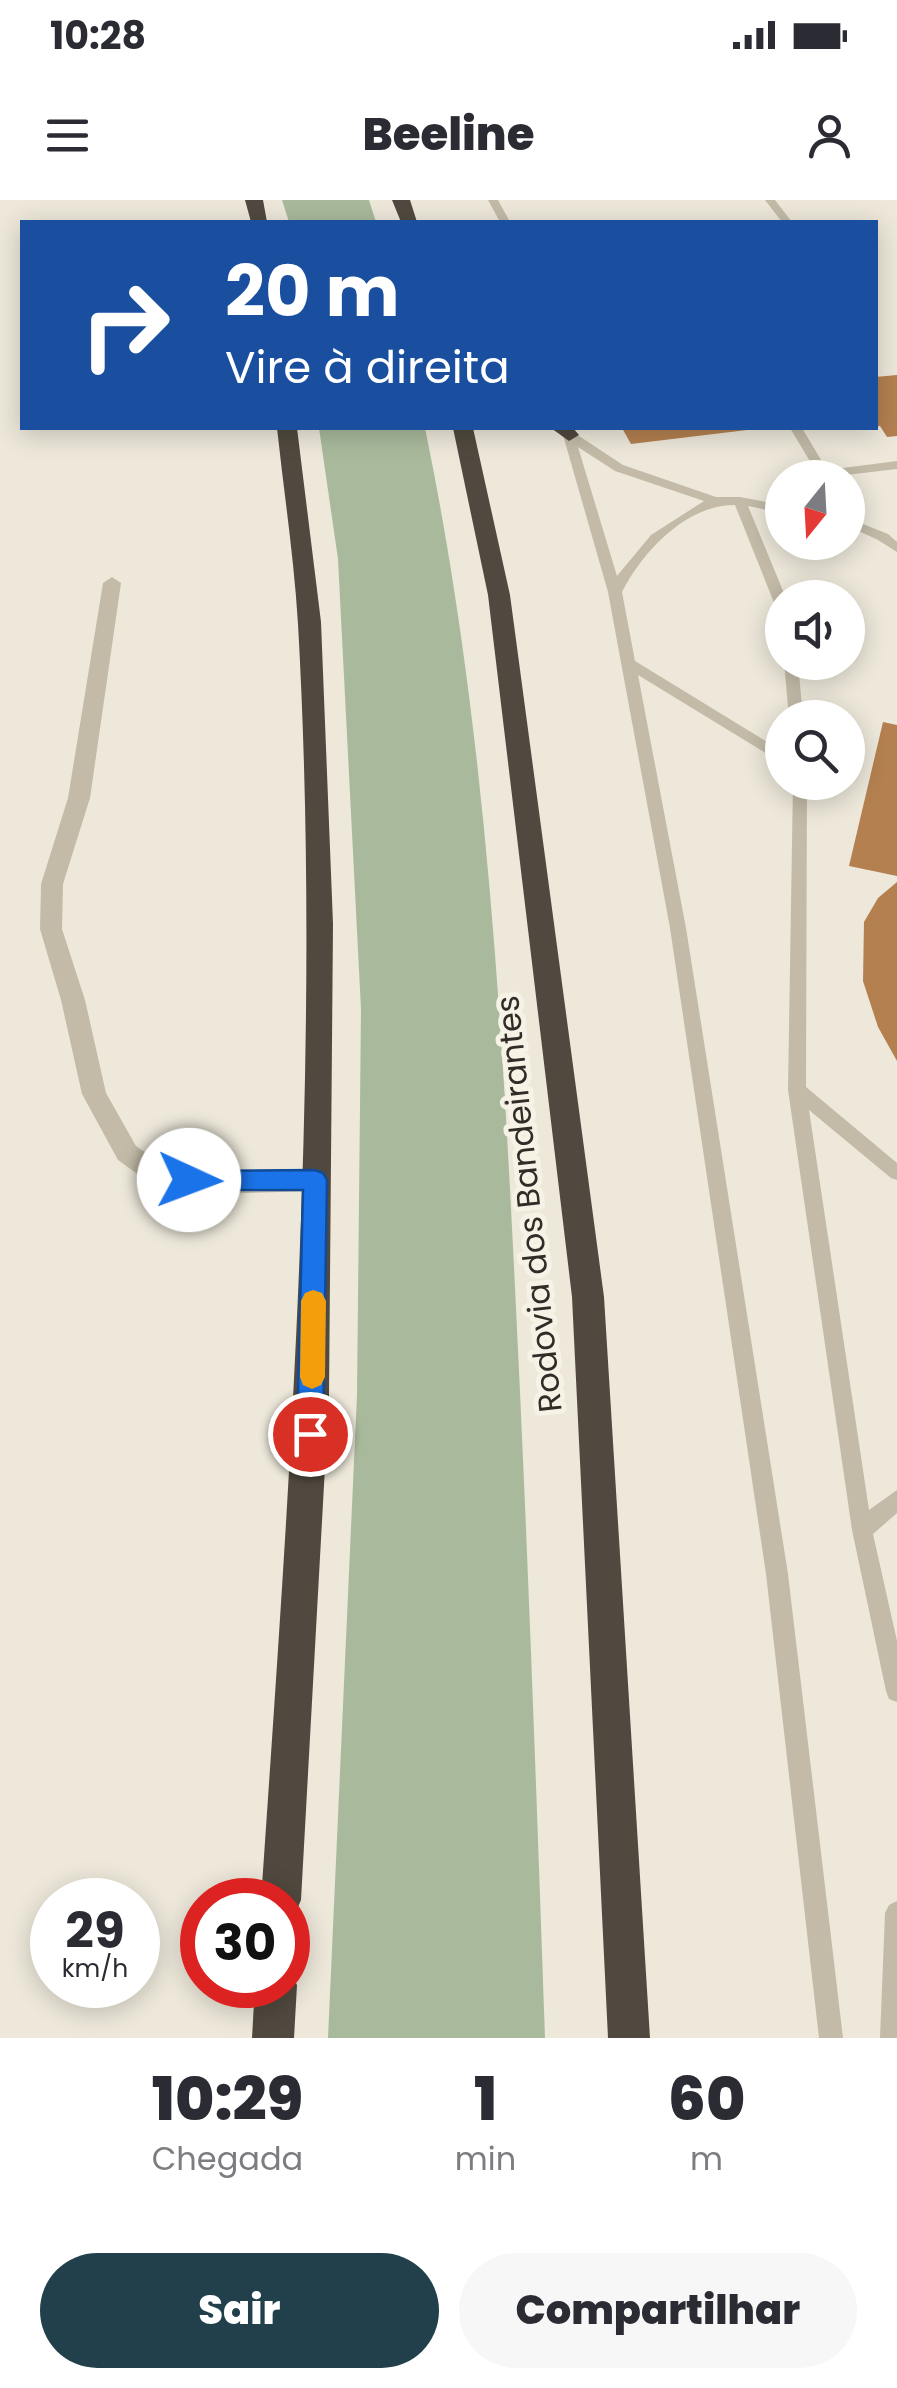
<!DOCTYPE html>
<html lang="pt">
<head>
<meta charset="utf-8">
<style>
  :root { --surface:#fff; --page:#f7f7f7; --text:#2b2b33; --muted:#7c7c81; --accent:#22404c }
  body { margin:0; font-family:Poppins,sans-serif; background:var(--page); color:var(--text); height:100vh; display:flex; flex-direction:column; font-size:38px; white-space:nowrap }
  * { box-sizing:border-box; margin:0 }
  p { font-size:32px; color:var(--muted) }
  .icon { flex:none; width:55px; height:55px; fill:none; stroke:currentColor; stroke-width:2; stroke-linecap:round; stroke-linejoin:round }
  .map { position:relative; height:1838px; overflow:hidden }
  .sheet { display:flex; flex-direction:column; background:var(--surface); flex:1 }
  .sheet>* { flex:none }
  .top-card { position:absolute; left:20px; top:20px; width:858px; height:210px; border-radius:0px; box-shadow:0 5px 25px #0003; background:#1a4fa0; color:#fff; overflow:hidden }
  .needle { width:65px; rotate:198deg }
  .tools { position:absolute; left:765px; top:260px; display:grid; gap:20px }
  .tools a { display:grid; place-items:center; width:100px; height:100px; border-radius:50%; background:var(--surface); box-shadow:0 5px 25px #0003; font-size:50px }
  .speed { position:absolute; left:30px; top:1678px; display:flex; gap:20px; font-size:50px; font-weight:700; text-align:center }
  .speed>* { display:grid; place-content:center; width:130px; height:130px; border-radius:50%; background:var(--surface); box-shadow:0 5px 25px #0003; line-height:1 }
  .speed small { font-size:25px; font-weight:400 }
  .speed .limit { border:15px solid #d22; background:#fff; color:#111 }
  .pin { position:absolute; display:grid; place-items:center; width:85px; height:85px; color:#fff; margin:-42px; border:5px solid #fff; border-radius:50%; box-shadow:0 2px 10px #0007 }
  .me { position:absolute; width:110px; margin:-55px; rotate:92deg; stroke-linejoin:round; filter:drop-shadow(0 0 8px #0008) }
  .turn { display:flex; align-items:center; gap:35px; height:210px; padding:0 40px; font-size:45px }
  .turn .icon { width:130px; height:130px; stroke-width:2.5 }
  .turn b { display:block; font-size:70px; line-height:85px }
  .eta { display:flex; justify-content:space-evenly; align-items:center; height:170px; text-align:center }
  .eta b { font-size:60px; font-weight:800; line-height:70px }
  .cta { display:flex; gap:20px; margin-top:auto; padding:20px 40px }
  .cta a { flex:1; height:115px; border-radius:60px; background:var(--accent); color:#fff; font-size:40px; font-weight:800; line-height:115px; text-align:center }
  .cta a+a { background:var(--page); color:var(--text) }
  .status { display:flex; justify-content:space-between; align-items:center; height:70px; padding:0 50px; background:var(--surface); direction:ltr }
  .status svg { height:28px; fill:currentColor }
  header { display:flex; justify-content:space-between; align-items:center; height:130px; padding:0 40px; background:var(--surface); font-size:45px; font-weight:800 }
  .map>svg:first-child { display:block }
  .green { fill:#a9ba9c }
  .building { fill:#b48050 }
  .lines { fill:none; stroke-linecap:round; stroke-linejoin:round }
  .lane { fill:#c3bba8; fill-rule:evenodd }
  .street { fill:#c3bba8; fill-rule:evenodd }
  .highway { fill:#51493f; fill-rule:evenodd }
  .route { fill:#1a73e8; stroke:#114b97; stroke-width:2.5 }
  .slow { fill:#f59e0b }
  .labels { text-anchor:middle; stroke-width:10; stroke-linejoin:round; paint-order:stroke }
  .street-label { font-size:32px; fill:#312c27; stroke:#f6f2e5 }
</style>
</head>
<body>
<div class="status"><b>10:28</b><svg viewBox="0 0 49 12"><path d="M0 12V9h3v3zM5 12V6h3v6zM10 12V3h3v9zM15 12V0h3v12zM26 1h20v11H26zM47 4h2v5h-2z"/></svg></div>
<header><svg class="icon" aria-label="menu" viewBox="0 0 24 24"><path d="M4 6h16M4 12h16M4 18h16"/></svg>Beeline<svg class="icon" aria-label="person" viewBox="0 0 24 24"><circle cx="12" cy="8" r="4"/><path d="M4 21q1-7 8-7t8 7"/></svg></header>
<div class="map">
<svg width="897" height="1838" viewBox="0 0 897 1838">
  <rect width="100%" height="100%" fill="#ede8da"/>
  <g class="green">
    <polygon points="282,0 369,0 376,22 289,22"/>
    <path d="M319,228H425C482,504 500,785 514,1067C527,1324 536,1581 545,1838H328L357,1195L361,809L338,359Z"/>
  </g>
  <g class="building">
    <polygon points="897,175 897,236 887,237 880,226 875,227 875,177"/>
    <polygon points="622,228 747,228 747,230 631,244"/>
    <polygon points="883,522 897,525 897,676 849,666"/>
    <polygon points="897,682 897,861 878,827 863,781 864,722 878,698"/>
  </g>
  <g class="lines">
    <g class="lane">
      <polygon points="488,0 498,0 510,22 500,22"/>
      <polygon points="765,0 775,0 792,22 782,22"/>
      <polygon points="790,228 802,228 827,270 897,261 897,269 820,278"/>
      <path d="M565,232H573L623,265L716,297H740L782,305V313L748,306L786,398H782V409L775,405L735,305C686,305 643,351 622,392L635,461L782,551V562L777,560L638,475L686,728L788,1374L843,1838H819L766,1374L670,728L608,392L563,235ZM578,247L615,271L704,301L651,335L617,376Z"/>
      <polygon points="848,318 888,334 897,342 897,352 878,340 848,326"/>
      <polygon points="784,462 798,462 803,518 789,518"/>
      <polygon points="793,582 807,582 806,887 897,963 897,980 891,978 809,910 869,1310 897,1290 897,1313 873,1334 897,1441 897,1502 889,1499 886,1491 852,1330 788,890"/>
      <polygon points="897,1701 897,1838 880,1838 885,1713 889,1705"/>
    </g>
    <polygon class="street" points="112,377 121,383 90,598 63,684 62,729 85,800 106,893 136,946 168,968 215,972 315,969 324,972 328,980 324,988 315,991 215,994 154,986 118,960 82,894 61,800 40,729 41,684 68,598 103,383"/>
    <g class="highway">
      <polygon points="245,0 263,0 267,22 251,22"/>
      <polygon points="392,0 410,0 417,22 401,22"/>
      <path d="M277,228H297L321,422L333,724L329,1195L301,1700L295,1714L288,1718V1700H261C290,1276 322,849 298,424C294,358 284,293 277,228Z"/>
      <polygon points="453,228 473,228 510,395 604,1097 650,1838 608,1838 572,1097 488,395"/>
      <polygon points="551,228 573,228 579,235 569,241"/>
      <polygon points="288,1769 297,1785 294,1838 252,1838 255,1785 288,1785"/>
    </g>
  </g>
  <polygon class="route" points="315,970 323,973 327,980 323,1234 319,1242 310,1246 301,1242 297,1234 303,990 189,990 181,987 177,980 181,974 189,971"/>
  <polygon class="slow" points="313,1090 322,1093 326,1101 325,1177 321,1185 312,1189 303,1185 300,1177 301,1101 305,1093"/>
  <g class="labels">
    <g class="street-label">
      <text transform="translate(529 1004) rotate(-96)" y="11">Rodovia dos Bandeirantes</text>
    </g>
  </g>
</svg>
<div class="tools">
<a><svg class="needle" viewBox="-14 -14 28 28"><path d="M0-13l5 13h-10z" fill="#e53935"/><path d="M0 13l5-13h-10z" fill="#7c7c81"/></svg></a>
<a><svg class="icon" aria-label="sound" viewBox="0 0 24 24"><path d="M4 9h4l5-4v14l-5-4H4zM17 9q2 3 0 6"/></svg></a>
<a><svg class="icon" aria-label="search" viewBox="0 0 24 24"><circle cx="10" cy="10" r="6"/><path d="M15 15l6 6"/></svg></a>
</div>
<div class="speed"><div>29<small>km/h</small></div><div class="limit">30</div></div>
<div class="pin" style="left:310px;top:1234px;background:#d93025"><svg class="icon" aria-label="arrive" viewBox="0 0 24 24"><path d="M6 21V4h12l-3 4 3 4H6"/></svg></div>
<svg class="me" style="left:189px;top:980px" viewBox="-20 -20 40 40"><circle r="19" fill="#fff"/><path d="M0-13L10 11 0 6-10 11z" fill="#1a73e8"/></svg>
<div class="top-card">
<div class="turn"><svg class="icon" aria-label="right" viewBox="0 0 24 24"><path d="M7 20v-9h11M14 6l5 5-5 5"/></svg><div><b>20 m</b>Vire à direita</div></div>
</div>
</div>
<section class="sheet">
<div class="eta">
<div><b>10:29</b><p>Chegada</p></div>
<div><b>1</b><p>min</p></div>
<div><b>60</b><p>m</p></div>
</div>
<div class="cta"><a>Sair</a><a>Compartilhar</a></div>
</section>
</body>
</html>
